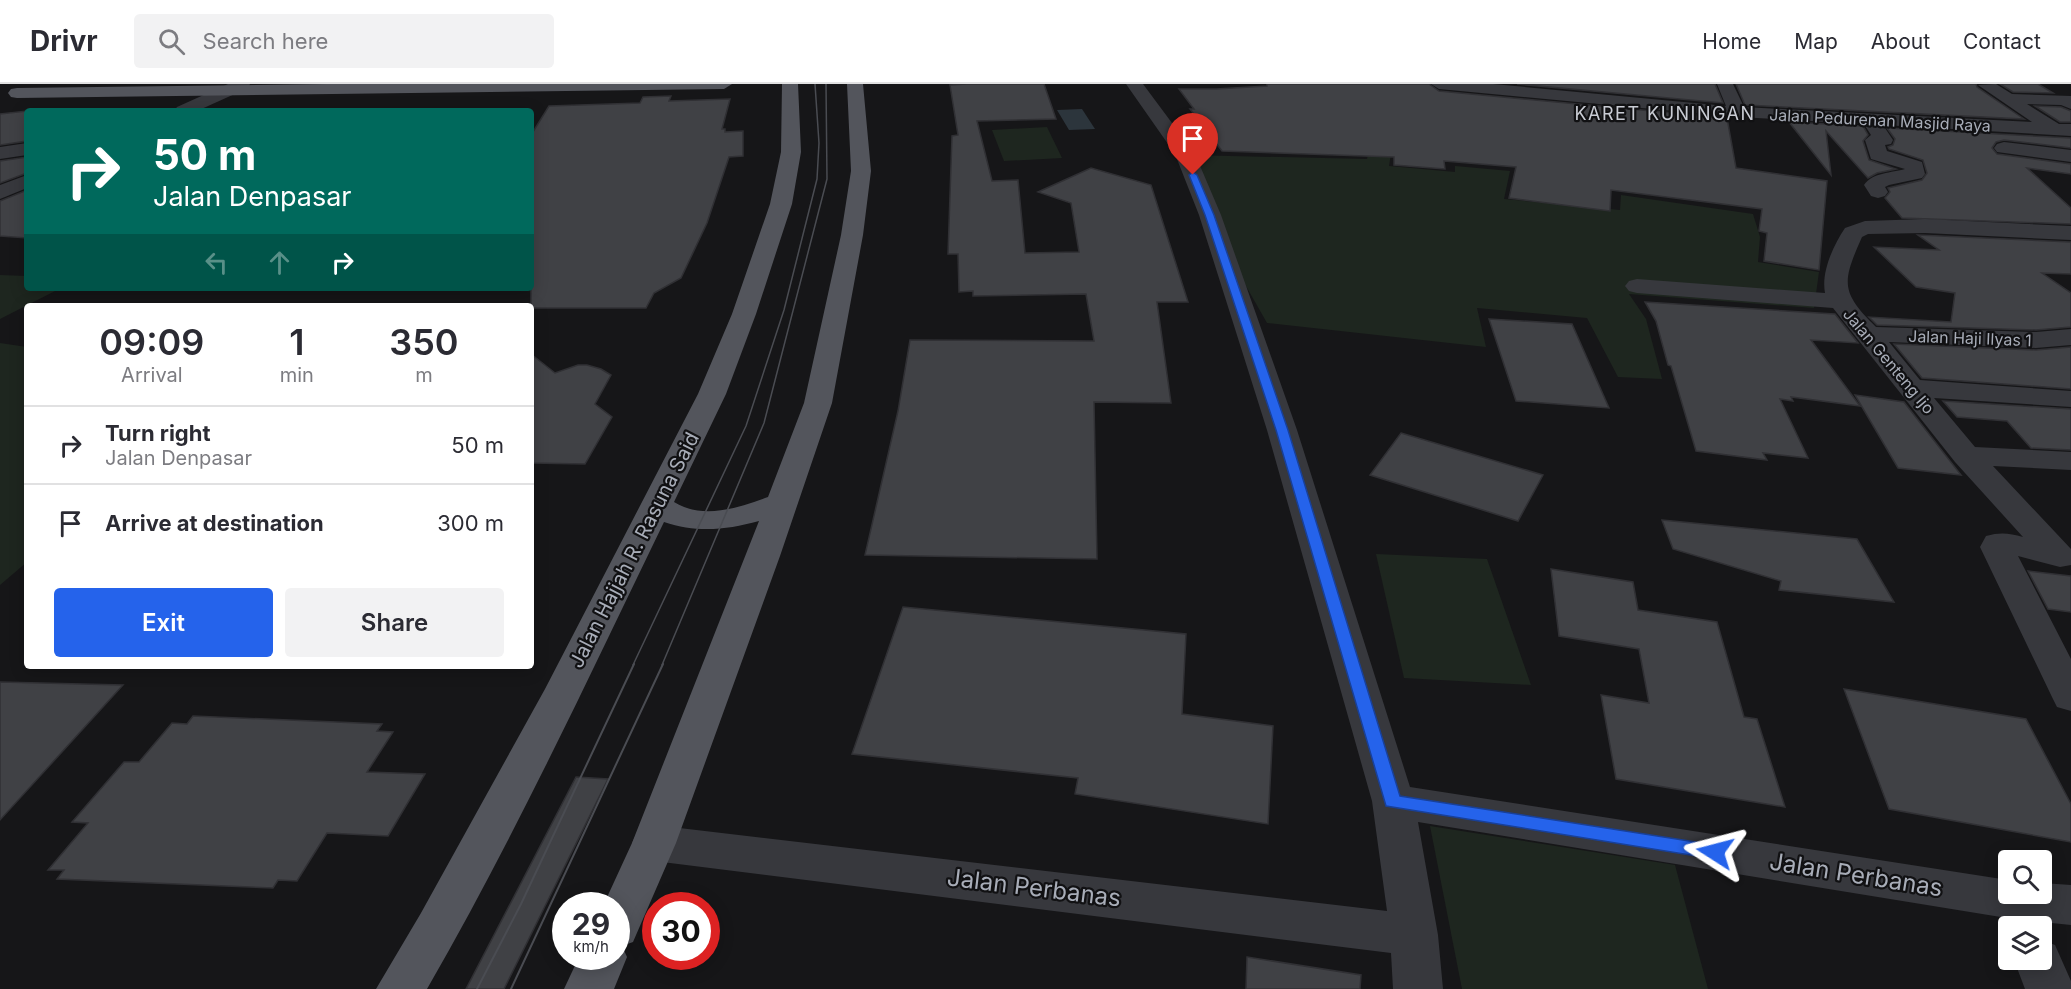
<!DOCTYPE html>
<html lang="en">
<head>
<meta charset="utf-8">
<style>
  :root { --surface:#fff; --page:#f2f2f3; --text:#2b2b33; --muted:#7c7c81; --line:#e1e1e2; --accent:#2563eb }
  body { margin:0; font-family:Inter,sans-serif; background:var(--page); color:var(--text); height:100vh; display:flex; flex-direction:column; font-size:22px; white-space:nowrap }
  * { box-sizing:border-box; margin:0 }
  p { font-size:20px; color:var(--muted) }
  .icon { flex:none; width:33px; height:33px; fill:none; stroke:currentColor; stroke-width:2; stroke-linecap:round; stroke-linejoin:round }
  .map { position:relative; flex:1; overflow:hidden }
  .panel { position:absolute; left:24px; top:219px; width:510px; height:366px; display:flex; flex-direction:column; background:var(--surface); border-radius:6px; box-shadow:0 3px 15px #0003 }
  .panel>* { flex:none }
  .guide { position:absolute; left:24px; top:24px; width:510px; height:183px; border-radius:6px; box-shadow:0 3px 15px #0003; background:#00695c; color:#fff; overflow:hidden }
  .tools { position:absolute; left:1998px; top:766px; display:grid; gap:12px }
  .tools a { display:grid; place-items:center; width:54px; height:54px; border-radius:6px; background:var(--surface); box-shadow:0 3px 15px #0003; font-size:30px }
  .speed { position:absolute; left:552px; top:808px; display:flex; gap:12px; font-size:30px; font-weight:700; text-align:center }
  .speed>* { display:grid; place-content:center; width:78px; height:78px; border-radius:50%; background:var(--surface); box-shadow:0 3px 15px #0003; line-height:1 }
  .speed small { font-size:15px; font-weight:400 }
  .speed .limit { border:9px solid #d22; background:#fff; color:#111 }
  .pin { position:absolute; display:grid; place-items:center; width:51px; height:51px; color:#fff; margin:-62px -26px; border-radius:50% 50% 50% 0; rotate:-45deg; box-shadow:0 0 6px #0007 }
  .pin .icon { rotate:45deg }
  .me { position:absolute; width:66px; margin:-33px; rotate:279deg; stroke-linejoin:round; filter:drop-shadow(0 0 4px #0008) }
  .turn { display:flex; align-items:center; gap:21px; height:126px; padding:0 30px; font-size:27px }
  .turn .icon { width:78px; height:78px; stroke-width:2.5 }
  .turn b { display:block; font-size:42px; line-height:51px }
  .lanes { display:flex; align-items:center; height:57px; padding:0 30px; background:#0003; justify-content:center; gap:30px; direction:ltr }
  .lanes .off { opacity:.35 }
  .eta { display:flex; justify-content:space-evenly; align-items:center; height:102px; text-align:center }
  .eta b { font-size:36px; font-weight:600; line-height:42px }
  .primary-button { display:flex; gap:12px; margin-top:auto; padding:12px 30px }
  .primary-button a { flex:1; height:69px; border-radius:6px; background:var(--accent); color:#fff; font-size:24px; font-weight:600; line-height:69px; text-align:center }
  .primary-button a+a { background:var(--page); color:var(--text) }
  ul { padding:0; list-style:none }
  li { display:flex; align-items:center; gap:18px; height:78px; padding:0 30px; border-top:2px solid var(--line) }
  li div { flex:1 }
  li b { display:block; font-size:22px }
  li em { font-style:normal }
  header { display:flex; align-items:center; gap:36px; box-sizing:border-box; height:84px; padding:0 30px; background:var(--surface); border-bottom:2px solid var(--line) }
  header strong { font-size:28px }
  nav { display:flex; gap:33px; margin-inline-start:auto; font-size:21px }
  .search { width:420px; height:54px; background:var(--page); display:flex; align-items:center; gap:15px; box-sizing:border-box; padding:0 21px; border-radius:6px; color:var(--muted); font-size:22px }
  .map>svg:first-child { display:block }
  .green { fill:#1e261f }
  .water { fill:#2c353c }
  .building { fill:#404145; stroke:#303034; stroke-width:1.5 }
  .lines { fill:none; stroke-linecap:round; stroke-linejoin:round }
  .minor { fill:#37383d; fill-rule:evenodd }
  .major { fill:#53555c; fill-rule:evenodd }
  .tram-far1 { stroke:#4a4c52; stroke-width:1.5 }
  .tram { stroke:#4a4c52; stroke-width:2 }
  .route { fill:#2563eb; stroke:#184099; stroke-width:1.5 }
  .labels { text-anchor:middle; stroke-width:4.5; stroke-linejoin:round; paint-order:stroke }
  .far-street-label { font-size:16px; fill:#a8adb8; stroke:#111113 }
  .far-quarter-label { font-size:18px; letter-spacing:1.5px; fill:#c9ccd4; stroke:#111113 }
  .street-label { font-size:20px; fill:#a8adb8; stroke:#111113 }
  .near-street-label { font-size:24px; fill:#a8adb8; stroke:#111113 }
</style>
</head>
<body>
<header>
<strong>Drivr</strong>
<div class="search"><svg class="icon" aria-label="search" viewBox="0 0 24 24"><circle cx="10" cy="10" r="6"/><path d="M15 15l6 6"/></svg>Search here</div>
<nav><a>Home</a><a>Map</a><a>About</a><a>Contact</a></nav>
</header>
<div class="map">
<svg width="2071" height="905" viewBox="0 0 2071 905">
  <rect width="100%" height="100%" fill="#161618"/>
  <g class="green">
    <polygon points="1047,43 1062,74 1004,77 992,46"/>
    <polygon points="1374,43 1395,45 1389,82 1455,88 1455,82 1510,87 1504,115 1620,126 1621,111 1753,130 1760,153 1758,178 1819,188 1814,224 1629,210 1646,235 1662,295 1618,293 1587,234 1477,224 1486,263 1267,239 1242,195 1188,71 1367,75"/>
    <polygon points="0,191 27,192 27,204 61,204 0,235"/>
    <polygon points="0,259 27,263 27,478 0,501"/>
    <polygon points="1376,470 1487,475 1531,601 1404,594"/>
    <polygon points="1430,742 1675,781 1708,905 1462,905"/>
  </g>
  <polygon class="water" points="1082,25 1095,45 1069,46 1057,26"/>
  <g class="building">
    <polygon points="966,0 1044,0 1056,35 977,37 992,97 1018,96 1025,169 1079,168 1071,119 1038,108 1091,84 1151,101 1188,218 1157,218 1171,319 1094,318 1097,475 865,471 898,327 910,256 1094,257 1086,210 973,212 973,207 959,208 958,170 948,170 952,52 958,51 950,1"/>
    <polygon points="1267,0 1429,0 1439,7 1727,34 1736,84 1827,97 1819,186 1764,177 1767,149 1759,147 1762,125 1611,106 1610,127 1509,114 1516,83 1444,77 1445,85 1394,81 1394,73 1222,67 1190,25 1194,25 1179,5 1216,5 1267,2"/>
    <polygon points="1517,0 1715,0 1723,19"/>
    <polygon points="1736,0 1976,0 1977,3 2024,35 1745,21"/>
    <polygon points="2000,0 2038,0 2053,9 2013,8"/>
    <polygon points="671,12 669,17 730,15 722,45 725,45 725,48 743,47 743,72 729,73 707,139 681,194 654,209 646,224 531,224 531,51 549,22 640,19 643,13"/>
    <polygon points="2035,22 2061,23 2071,27 2071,38 2060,38"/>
    <polygon points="27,27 27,57 0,61 0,30"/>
    <polygon points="1789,38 1863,42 1868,51 1863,57 1869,76 1896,85 1877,89 1868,94 1826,47 1831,91"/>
    <polygon points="1887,44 2071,54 2071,64 2004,56 1996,58 1992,64 1997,70 2071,80 2071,90 2027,84 2071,124 2071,140 1902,134 1885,114 1890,108 1888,104 1922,96 1927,89 1923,76 1889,65 1888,63 1893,61 1895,55"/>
    <polygon points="27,73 27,89 0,99 0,77"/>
    <polygon points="27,106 27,154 0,152 0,117"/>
    <polygon points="1918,151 2071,158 2071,190 2042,189 2071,209 2071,243 2036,246 1877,241 1869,233 1951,238 1955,209 1916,203 1874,163 1939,166"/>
    <polygon points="1645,218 1835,230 1858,259 1811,256 1860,322 1791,313 1793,317 1780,315 1808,374 1763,369 1767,376 1696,367 1671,282 1668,281 1656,237"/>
    <polygon points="1489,235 1572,240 1609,324 1516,317"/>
    <polygon points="1894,260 2036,266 2071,263 2071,305 1922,294"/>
    <polygon points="531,270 555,289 578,281 587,281 601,285 611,291 595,320 612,333 585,380 531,379"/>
    <polygon points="1855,311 1904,318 1961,391 1898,384"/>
    <polygon points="1943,317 2071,325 2071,366 2031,364 2007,337 1957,333"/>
    <polygon points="1401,349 1543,391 1518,437 1370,391"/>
    <polygon points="1662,436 1857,455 1894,518 1779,506 1781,497 1673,465"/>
    <polygon points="1551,485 1633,498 1638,526 1717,538 1744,633 1757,635 1785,723 1616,695 1601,611 1649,619 1639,565 1559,552"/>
    <polygon points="2028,487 2071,492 2071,528 2048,525"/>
    <polygon points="903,523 1186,550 1182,630 1273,642 1268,740 1075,710 1078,694 852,670"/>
    <polygon points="0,598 123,601 0,736"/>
    <polygon points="1844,605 2026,635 2071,720 2071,758 1889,725"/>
    <polygon points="193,632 382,640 377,647 393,648 367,688 425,690 388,752 327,749 297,797 278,796 273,804 57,795 64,786 48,786 88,739 72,738 124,678 139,678 172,639 187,640"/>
    <polygon points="576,693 608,695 504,905 466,905"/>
    <polygon points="1247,873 1361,891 1360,905 1246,905"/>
  </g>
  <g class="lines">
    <g class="minor">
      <polygon points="228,0 250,0 248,4 197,27 174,27 177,23"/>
      <polygon points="1126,0 1143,0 1195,70 1221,131 1297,346 1410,703 2008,796 2008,810 2042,810 2042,799 2071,801 2071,841 2013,835 1418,738 1438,851 1443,905 1393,905 1391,869 654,777 638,772 632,759 638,746 654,741 1387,827 1372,717 1267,346 1199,131 1175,70"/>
      <path d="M1431,0H1493L1726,22L1717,0H1733L1744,23L2032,38L1978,1L1996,0L2012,10L2071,12V25L2061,21L2027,20L2059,40H2071V52L1883,41L1893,56L1891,60L1885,61L1887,67L1922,78L1925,90L1922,94L1889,101L1885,103L1888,108L1885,112L1878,114L1871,112L1864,101C1873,88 1892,89 1905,85L1871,75L1865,56L1871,51L1864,40L1738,33L1439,5Z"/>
      <polygon points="2004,58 2071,66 2071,78 1997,68 1994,64 1997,60"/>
      <polygon points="27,59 27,71 0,75 0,63"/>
      <polygon points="27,91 27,104 0,115 0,101"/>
      <path d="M1925,135L2071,142V156L1925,149L1868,150L1862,153C1842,198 1840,208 1876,243L2036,248L2071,245V261L2036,264L1889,258L1920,296L2071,307V323L1934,314L1975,363L2071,368V386L1993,382L2071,465V481L2060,483L2018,472L2071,575V627L2057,623L2052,613L1980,463L1986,452C2000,448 2009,449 2023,453L1955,378L1833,224L1637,209L1629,207L1625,202L1629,197L1637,195L1825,209C1821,188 1833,162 1845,144L1865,137Z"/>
      <polygon points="2042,856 2055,861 2071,897 2071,905 2025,905 2014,876 2042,876"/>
    </g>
    <g class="major">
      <polygon points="326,0 732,0 724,5 17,14 11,13 8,9 11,5 17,4"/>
      <path d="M782,0H798L801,68L792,120L756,230L726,310L674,418C703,436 738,424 768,413L804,319L841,151L851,87L847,0H863L871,87L863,151L832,319L780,472L676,759L633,858L622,862L627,873L614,905H564L579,873H616V822H603L632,759L759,437C726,446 697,449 664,438C588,595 514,754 427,905H376L421,829L545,605L698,310L732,230L770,120L781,68Z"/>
    </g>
    <g class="tram-far1">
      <polyline points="633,581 746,342 784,226 817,95 819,59 815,0"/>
      <polyline points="662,581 764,339 827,95 826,0"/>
    </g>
    <g class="tram">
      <polyline points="477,905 521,820 634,580"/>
      <polyline points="511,905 663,580"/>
    </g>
  </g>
  <polygon class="route" points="1193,88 1197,91 1214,131 1288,346 1400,712 1715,761 1721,763 1724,768 1721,773 1715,775 1386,722 1276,346 1205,131 1189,91"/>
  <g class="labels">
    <g class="far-street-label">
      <text transform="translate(1880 36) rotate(3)" y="6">Jalan Pedurenan Masjid Raya</text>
      <text transform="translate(1970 254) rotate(2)" y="6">Jalan Haji Ilyas 1</text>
      <text transform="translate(1889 277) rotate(50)" y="6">Jalan Genteng Ijo</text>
    </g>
    <g class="far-quarter-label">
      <text x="1665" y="36">KARET KUNINGAN</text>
    </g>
    <g class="street-label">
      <text transform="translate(634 466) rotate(-63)" y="7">Jalan Hajjah R. Rasuna Said</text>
    </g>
    <g class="near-street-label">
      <text transform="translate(1856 791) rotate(9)" y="8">Jalan Perbanas</text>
      <text transform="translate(1034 804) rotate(7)" y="8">Jalan Perbanas</text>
    </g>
  </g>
</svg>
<div class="tools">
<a><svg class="icon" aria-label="search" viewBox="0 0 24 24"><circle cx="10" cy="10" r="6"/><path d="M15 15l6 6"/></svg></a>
<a><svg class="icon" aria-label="layers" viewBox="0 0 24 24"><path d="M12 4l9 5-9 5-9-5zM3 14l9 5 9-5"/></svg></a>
</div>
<div class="speed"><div>29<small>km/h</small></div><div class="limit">30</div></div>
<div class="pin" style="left:1193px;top:91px;background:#d93025"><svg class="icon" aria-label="arrive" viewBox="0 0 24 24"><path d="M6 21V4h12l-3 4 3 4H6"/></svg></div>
<svg class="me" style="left:1715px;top:768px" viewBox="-20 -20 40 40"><path d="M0-17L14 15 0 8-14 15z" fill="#2563eb" stroke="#fff" stroke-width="4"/></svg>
<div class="guide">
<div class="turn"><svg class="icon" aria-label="right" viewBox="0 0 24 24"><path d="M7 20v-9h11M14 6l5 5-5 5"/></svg><div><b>50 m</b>Jalan Denpasar</div></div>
<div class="lanes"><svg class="icon off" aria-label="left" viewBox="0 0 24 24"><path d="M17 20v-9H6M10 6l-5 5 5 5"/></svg><svg class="icon off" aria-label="ahead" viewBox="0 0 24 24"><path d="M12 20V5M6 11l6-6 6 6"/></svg><svg class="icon" aria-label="right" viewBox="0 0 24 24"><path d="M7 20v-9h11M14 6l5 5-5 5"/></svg></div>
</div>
<section class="panel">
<div class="eta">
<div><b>09:09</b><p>Arrival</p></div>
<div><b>1</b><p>min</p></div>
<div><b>350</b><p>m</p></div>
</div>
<ul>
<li><svg class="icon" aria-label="right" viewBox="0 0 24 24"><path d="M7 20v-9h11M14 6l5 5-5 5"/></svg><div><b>Turn right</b><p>Jalan Denpasar</p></div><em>50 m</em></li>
<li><svg class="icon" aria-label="arrive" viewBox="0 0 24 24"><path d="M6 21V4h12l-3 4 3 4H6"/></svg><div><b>Arrive at destination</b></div><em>300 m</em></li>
</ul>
<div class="primary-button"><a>Exit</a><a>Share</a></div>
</section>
</div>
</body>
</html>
